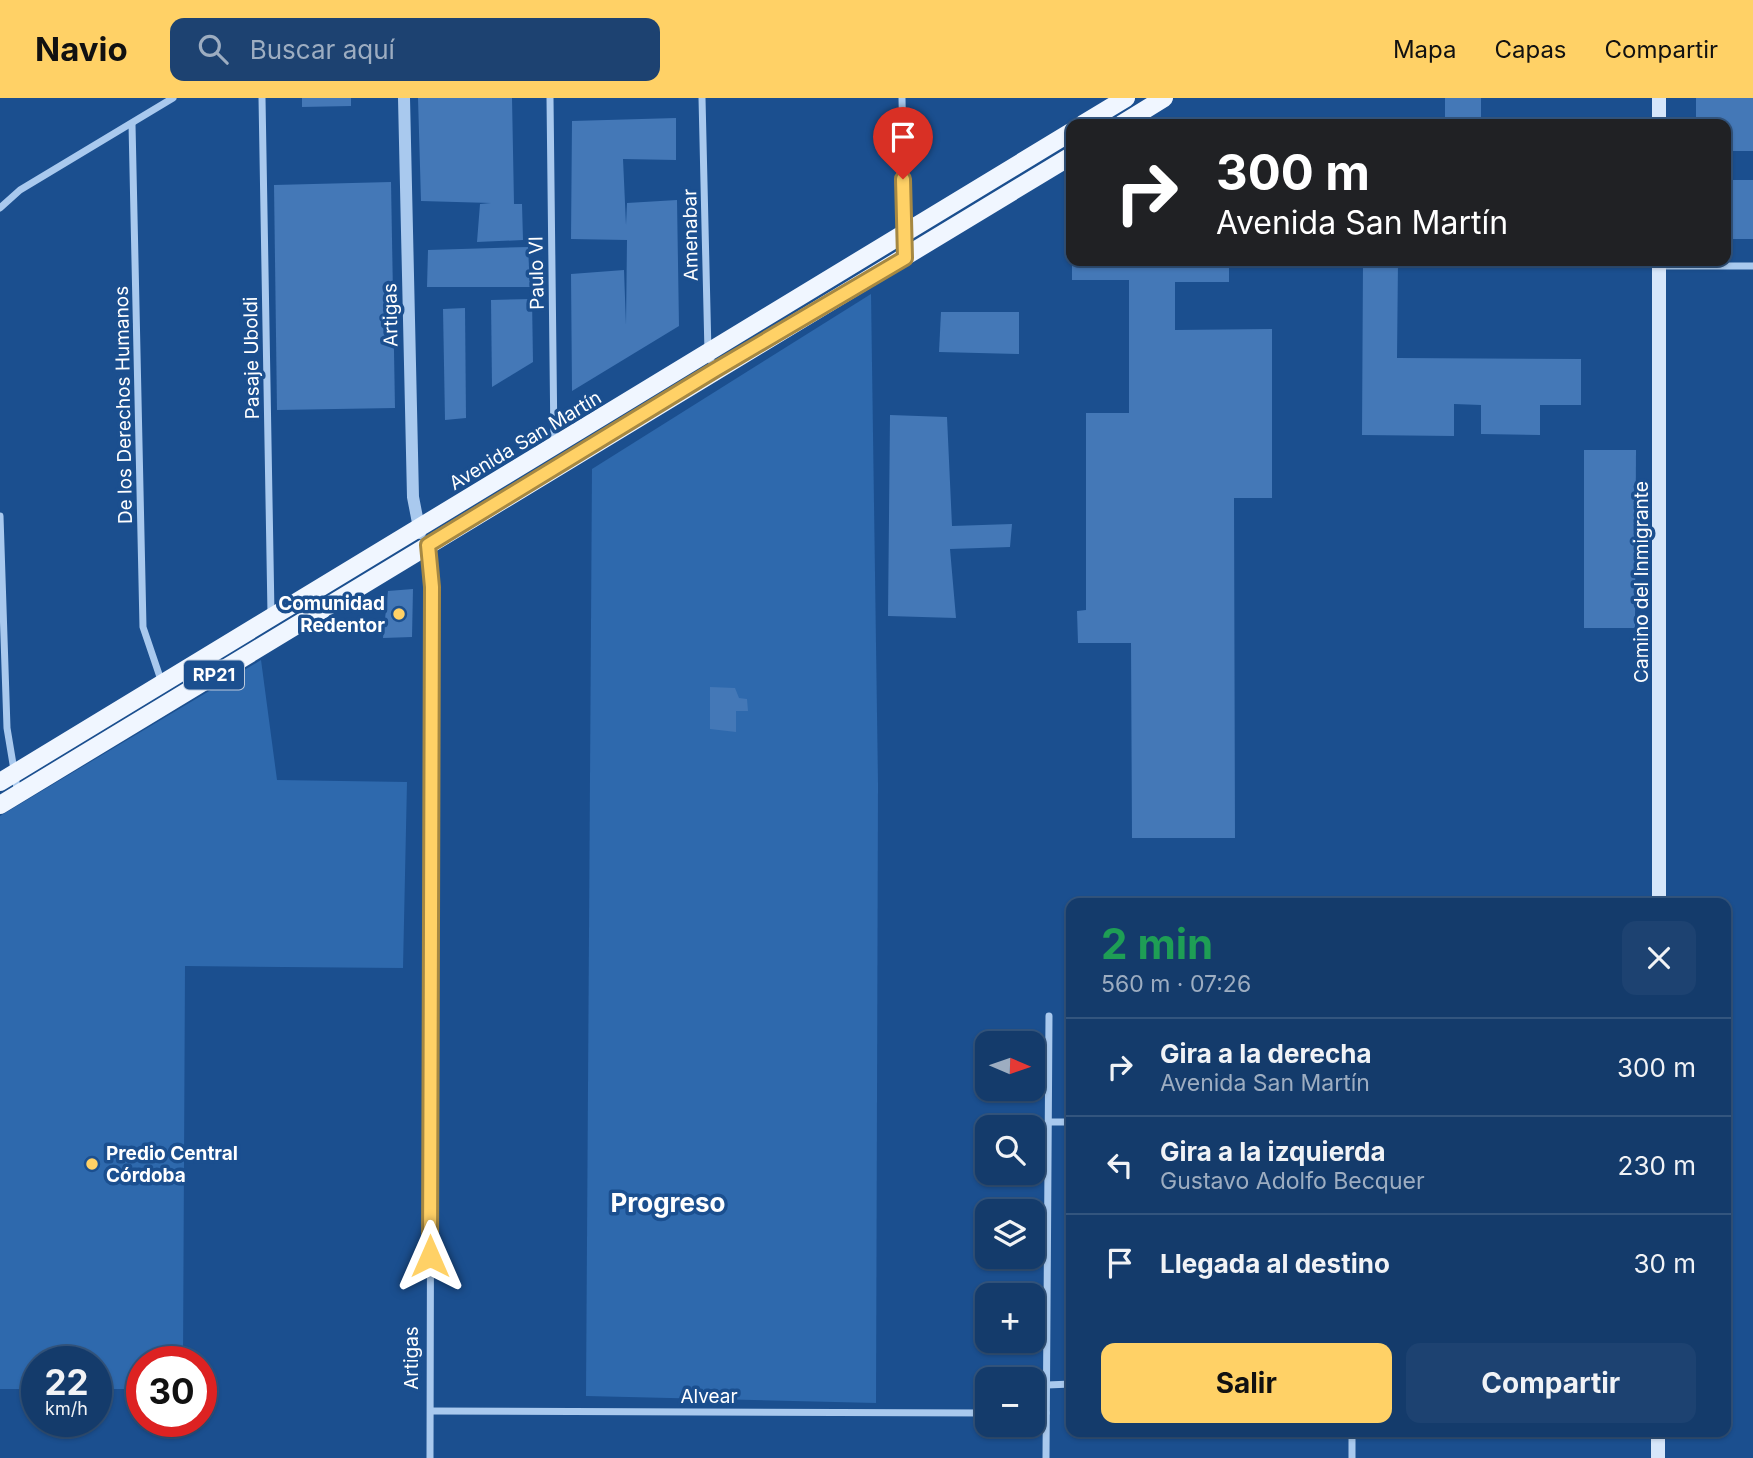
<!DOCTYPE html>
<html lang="es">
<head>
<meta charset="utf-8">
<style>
  :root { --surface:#143b6b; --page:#1d4271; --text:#f1f3f6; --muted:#9dadc1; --line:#33557e; --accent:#ffd166 }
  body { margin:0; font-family:Inter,sans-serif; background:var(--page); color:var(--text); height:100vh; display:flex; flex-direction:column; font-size:26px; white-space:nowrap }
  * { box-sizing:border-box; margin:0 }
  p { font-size:23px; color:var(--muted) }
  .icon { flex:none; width:38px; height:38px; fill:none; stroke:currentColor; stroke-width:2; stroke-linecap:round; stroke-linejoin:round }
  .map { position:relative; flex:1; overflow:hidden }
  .details { position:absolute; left:1066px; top:800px; width:665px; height:539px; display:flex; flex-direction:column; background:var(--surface); border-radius:14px; box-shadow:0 2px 5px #0004,0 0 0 2px var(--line) }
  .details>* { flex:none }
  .top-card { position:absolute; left:1066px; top:21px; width:665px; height:147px; border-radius:14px; box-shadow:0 2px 5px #0004,0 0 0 2px var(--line); background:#202124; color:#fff; overflow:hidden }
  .needle { width:46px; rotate:92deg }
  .tools { position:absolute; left:975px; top:933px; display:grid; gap:14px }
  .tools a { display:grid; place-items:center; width:70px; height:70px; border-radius:14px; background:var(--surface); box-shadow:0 2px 5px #0004,0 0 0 2px var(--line); font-size:35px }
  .speed { position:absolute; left:21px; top:1248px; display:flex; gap:14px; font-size:35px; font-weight:700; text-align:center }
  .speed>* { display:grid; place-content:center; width:91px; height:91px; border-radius:50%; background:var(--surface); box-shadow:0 2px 5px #0004,0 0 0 2px var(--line); line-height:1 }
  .speed small { font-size:18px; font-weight:400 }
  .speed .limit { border:10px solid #d22; background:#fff; color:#111 }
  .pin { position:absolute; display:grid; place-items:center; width:60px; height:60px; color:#fff; margin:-72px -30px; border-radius:50% 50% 50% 0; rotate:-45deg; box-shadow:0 0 7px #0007 }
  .pin .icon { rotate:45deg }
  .me { position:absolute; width:77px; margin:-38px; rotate:0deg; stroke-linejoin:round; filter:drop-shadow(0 0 5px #0008) }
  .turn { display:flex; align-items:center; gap:24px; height:147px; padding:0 35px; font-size:32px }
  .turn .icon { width:91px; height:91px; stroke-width:2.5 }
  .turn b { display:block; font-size:49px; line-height:60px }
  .round { display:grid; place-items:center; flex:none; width:74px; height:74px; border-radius:14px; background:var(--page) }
  .summary { display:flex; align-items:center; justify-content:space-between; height:119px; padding:0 35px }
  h1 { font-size:42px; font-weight:700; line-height:52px; color:#1e9e55 }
  .button { display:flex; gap:14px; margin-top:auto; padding:14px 35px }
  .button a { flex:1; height:80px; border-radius:14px; background:var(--accent); color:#111; font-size:28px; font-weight:700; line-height:80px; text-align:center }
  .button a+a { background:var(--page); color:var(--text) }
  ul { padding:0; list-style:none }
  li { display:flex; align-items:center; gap:21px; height:98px; padding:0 35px; border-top:2px solid var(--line) }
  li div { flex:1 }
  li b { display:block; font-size:26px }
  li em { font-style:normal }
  header { display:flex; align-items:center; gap:42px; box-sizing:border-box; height:98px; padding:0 35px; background:var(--accent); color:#111 }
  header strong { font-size:33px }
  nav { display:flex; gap:38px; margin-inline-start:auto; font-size:24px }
  .search { width:490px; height:63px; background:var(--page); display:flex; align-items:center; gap:18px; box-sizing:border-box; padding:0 24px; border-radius:14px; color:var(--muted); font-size:26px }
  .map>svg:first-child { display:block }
  .green { fill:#2e69ad }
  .building { fill:#4478b7 }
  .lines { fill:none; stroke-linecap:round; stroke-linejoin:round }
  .minor { stroke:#a9c9ee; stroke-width:7 }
  .tertiary { stroke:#a9c9ee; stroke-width:12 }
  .secondary { stroke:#d6e6fa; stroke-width:14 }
  .primary { stroke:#f0f6ff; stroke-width:18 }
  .route-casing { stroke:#a68842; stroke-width:18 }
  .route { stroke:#ffd166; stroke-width:12 }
  .poi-dot { fill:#ffd166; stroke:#1b4f8f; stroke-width:2.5 }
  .labels { text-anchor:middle; stroke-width:7; stroke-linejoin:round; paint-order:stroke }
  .shield { fill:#1b4f8f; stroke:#bbcadd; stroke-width:2 }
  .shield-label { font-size:18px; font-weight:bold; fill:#fff }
  .street-label { font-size:19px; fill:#fff; stroke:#1b4f8f }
  .poi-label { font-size:19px; font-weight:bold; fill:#fff; stroke:#1b4f8f; text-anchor:end }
  .district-label { font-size:26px; font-weight:bold; fill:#fff; stroke:#1b4f8f }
</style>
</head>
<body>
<header>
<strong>Navio</strong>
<div class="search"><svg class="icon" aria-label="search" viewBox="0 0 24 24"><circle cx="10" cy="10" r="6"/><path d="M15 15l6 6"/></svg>Buscar aquí</div>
<nav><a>Mapa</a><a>Capas</a><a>Compartir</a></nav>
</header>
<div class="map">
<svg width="1753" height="1360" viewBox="0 0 1753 1360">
  <rect width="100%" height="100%" fill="#1b4f8f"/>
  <g class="green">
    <polygon points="871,196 878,686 876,1305 586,1298 592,371"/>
    <polygon points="261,562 277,682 407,684 403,870 185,868 183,1263 142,1264 142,1291 96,1291 96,1264 37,1264 37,1291 0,1291 0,718"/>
  </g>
  <g class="building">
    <polygon points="302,0 351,0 351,8 302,9"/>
    <polygon points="418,0 512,0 514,106 522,106 523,142 477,144 480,106 491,105 421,103"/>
    <rect x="1445" y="0" width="36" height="26"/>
    <polygon points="1696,0 1753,0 1753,53 1726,53 1726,26 1696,26"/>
    <polygon points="676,20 676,62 623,61 626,127 627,105 677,102 679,228 572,293 571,176 624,172 626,227 627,142 571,141 572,23"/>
    <rect x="1726" y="82" width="27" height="59"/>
    <polygon points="391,84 395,310 277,312 274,87"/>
    <polygon points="528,149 530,189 427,189 428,152"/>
    <polygon points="1072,163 1229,163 1229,184 1175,184 1175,232 1272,231 1272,400 1234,400 1235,740 1132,740 1131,545 1078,545 1077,513 1086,512 1086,315 1129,315 1129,182 1072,182"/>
    <polygon points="1363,163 1398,163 1397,260 1581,261 1581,307 1540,307 1540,337 1481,336 1481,307 1454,306 1454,338 1362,337"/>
    <polygon points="532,201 533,264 492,289 491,202"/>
    <polygon points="465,210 466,320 445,322 443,211"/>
    <polygon points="941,214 1019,214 1019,256 939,254"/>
    <polygon points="890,317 947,319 952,428 1012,426 1010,449 950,451 956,520 888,518"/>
    <polygon points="1584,352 1636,352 1635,530 1584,530"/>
    <polygon points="413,491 412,539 383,540 388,493"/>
    <polygon points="710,589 735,590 739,600 747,601 748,613 736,613 736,634 710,631"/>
    <rect x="1067" y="952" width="4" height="24"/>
  </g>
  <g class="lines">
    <g class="minor">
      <polyline points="262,0 271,516"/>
      <polyline points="550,0 554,346"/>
      <polyline points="702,0 708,255 715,272"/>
      <polyline points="902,0 905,157"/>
      <polyline points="132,26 143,529 162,585"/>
      <polyline points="0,110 20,92 173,0"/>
      <polyline points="1659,168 1753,168"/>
      <polyline points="0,418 7,630 18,696"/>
      <polyline points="428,451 432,489 430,1360"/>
      <polyline points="1048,1024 1071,1024"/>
      <polyline points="1047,1287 1071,1286"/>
      <polyline points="431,1313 987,1315"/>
      <polyline points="1032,1315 1046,1315"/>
      <polyline points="1352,1334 1352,1360"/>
      <polyline points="1046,1360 1049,918"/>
    </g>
    <polyline class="tertiary" points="404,0 413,399 420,435"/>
    <g class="secondary">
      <polyline points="1659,0 1659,26"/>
      <polyline points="1659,163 1659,805"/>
      <polyline points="1658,1360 1658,1334"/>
    </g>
    <g class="primary">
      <polyline points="1083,26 1126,0"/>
      <polyline points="1122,26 1164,0"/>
      <polyline points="0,684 1071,34"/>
      <polyline points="0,707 1071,58"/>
    </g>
  </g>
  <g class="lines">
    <g class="route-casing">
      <polyline id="route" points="430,1158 432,489 428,447 715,272 905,160 903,81"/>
    </g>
    <use href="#route" class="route"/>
  </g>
  <g class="poi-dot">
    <circle cx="399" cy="516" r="7"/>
    <circle cx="92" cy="1066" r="7"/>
  </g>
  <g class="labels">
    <rect class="shield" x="184" y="562.5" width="60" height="29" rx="5"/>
    <g class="shield-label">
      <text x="214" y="583">RP21</text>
    </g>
    <g class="street-label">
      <text transform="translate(690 137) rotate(-91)" y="7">Amenabar</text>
      <text transform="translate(536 175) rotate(-91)" y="7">Paulo VI</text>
      <text transform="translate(390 217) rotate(-91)" y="7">Artigas</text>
      <text transform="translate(251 260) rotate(-91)" y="7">Pasaje Uboldi</text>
      <text transform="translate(123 307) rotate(-91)" y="7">De los Derechos Humanos</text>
      <text transform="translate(525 342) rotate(-31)" y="7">Avenida San Martín</text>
      <text transform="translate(1641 484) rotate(-90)" y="7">Camino del Inmigrante</text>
      <text transform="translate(411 1260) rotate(-90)" y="7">Artigas</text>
      <text x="709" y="1305">Alvear</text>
    </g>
    <g class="poi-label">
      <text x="385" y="512">Comunidad<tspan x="385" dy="22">Redentor</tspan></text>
      <text x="106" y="1062" text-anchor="start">Predio Central<tspan x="106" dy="22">Córdoba</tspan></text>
    </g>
    <g class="district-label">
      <text x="668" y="1114">Progreso</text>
    </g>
  </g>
</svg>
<div class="tools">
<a><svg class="needle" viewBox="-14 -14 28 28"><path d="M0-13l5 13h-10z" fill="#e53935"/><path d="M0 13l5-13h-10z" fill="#9dadc1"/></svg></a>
<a><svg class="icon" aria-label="search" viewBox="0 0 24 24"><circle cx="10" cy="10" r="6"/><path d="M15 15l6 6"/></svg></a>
<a><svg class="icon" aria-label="layers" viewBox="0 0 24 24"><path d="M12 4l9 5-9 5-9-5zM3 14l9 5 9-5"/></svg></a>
<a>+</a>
<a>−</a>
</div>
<div class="speed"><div>22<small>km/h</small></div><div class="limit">30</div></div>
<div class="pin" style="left:903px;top:81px;background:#d93025"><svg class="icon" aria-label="arrive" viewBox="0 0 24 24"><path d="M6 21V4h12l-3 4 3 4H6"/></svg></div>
<svg class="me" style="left:430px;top:1158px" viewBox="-20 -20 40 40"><path d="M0-17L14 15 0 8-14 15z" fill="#ffd166" stroke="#fff" stroke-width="4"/></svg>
<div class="top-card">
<div class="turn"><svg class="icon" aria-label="right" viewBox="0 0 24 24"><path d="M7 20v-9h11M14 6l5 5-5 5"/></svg><div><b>300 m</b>Avenida San Martín</div></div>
</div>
<section class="details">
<div class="summary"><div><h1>2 min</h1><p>560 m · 07:26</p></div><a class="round"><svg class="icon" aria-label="close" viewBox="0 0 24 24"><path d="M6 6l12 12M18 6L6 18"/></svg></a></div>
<ul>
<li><svg class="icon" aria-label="right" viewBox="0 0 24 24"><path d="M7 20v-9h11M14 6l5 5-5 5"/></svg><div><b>Gira a la derecha</b><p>Avenida San Martín</p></div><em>300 m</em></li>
<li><svg class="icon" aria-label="left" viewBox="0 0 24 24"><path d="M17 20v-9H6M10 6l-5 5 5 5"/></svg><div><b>Gira a la izquierda</b><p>Gustavo Adolfo Becquer</p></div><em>230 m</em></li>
<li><svg class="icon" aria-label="arrive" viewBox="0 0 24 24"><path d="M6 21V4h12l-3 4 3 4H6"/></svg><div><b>Llegada al destino</b></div><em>30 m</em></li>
</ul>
<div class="button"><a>Salir</a><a>Compartir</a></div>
</section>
</div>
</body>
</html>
